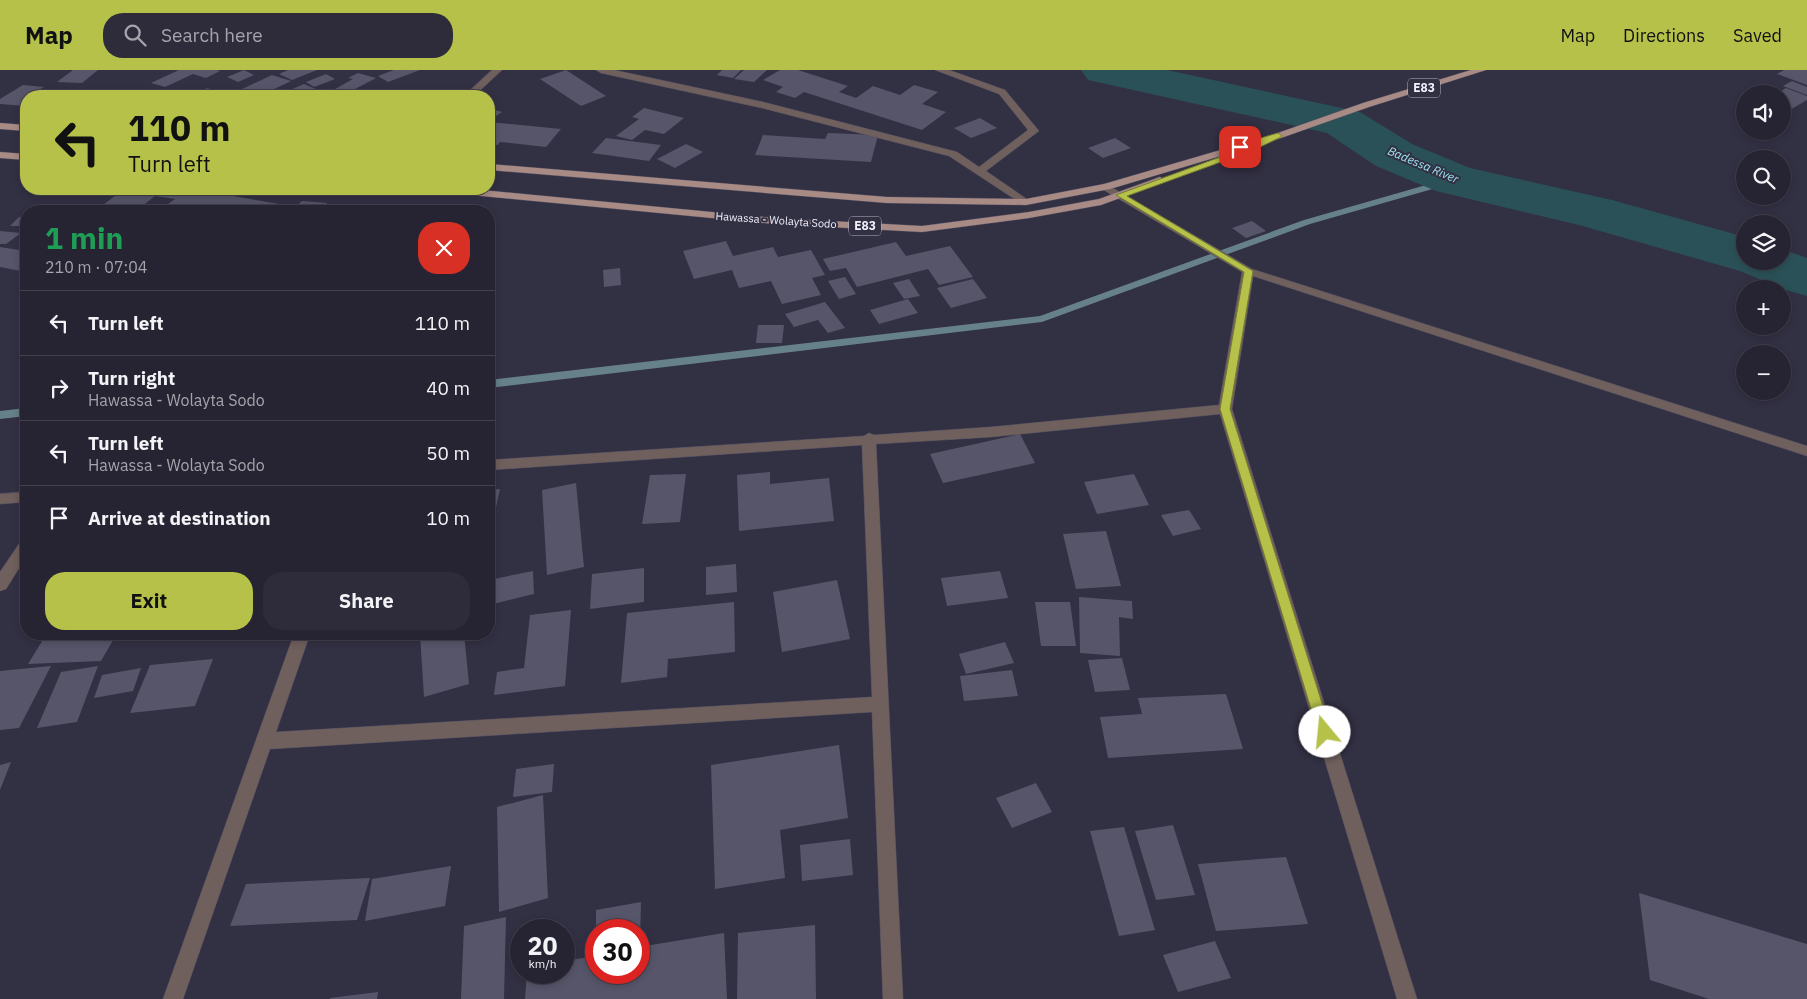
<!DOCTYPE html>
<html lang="en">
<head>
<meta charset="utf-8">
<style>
  :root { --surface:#262432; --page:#2e2c3a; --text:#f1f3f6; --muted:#a4a4ac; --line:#42414d; --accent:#b6c149 }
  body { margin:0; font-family:"IBM Plex Sans",sans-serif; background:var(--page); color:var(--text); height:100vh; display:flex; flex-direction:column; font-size:19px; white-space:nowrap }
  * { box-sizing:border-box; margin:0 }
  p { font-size:16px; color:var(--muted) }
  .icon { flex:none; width:28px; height:28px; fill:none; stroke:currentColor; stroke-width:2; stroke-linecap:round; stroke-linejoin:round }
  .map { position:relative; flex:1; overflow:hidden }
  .details { position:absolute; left:20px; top:135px; width:475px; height:435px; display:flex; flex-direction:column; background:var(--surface); border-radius:20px; box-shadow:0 2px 8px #0003,0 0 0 1px var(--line) }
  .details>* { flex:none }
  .banner { position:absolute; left:20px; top:20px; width:475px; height:105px; border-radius:20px; box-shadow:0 2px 8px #0003,0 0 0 1px var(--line); background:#b6c149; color:#111; overflow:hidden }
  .buttons { position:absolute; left:1736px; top:15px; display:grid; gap:10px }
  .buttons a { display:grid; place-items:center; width:55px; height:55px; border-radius:50%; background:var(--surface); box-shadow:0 2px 8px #0003,0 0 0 1px var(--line); font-size:25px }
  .speed { position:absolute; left:510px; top:849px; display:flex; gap:10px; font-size:25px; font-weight:700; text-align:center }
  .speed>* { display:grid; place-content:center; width:65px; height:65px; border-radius:50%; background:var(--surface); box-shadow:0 2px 8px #0003,0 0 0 1px var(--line); line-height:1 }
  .speed small { font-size:12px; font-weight:400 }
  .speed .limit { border:8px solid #d22; background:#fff; color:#111 }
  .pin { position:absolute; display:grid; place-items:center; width:42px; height:42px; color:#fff; margin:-21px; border-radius:10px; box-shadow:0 2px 8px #0006 }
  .me { position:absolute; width:55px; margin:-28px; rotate:343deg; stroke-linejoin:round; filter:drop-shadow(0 0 4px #0008) }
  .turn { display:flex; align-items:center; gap:18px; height:105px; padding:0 25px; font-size:22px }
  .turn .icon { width:65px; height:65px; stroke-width:2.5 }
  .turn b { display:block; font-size:35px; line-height:42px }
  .round { display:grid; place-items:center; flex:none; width:52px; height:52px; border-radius:20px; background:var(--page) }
  .head { display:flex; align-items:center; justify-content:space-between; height:85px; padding:0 25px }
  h1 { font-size:30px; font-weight:800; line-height:38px; color:#1e9e55 }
  .cta { display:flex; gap:10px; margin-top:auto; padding:10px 25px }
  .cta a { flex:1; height:58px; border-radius:20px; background:var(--accent); color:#111; font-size:20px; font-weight:800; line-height:58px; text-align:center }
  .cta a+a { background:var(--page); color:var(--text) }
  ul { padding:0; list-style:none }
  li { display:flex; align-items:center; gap:15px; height:65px; padding:0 25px; border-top:1px solid var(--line) }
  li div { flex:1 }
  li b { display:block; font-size:19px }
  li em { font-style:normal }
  header { display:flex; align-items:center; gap:30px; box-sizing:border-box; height:70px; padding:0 25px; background:var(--accent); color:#111 }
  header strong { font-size:24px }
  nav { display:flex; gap:28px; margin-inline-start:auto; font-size:18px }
  .search { width:350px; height:45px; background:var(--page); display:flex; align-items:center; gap:12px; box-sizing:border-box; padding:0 18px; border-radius:20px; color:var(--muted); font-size:19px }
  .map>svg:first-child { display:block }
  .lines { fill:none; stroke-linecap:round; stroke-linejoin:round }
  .stream { fill:#668189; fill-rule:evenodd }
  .river { fill:#2b5158; fill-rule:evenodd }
  .building { fill:#57556a }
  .minor-casing { stroke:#514f61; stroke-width:1 }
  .major-casing { stroke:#514f61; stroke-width:1 }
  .minor { fill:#6f5f5d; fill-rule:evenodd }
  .major { fill:#a98b86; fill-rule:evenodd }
  .route { fill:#b6c149; stroke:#767d2f }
  .labels { text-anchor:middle; stroke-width:4; stroke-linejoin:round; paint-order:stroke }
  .far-street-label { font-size:11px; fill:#f1f0fc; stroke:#323043 }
  .shield { fill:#323043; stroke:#b8b6c4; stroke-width:1 }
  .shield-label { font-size:12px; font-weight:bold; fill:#f1f0fc }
  .far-water-label { font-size:12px; font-style:italic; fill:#9ee7f5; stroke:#323043 }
</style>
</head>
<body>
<header>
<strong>Map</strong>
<div class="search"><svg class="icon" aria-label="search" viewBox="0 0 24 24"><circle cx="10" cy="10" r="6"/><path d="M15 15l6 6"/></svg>Search here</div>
<nav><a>Map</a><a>Directions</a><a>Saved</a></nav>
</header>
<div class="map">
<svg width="1807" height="929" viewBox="0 0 1807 929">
  <rect width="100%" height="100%" fill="#323043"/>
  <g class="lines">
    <g class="stream">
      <polygon points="1454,107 1457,108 1457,112 1310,154 1042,252 489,318 489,310 1040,246 1304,150"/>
      <polygon points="26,338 26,346 0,349 0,341"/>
    </g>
    <polygon class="river" points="1081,0 1167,0 1360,42 1412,74 1470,98 1612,130 1745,167 1745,191 1782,191 1782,179 1807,188 1807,226 1786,220 1740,201 1579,155 1436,121 1376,96 1327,63 1088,10"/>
  </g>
  <g class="building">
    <polygon points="73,0 98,0 82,13 57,12"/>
    <polygon points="179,0 217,0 220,1 206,8 193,4 165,17 151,13"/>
    <polygon points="244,0 254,5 238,12 227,7"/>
    <polygon points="288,0 317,0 292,10 279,4"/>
    <polygon points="394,0 420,0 388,12 378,6"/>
    <polygon points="566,0 606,26 581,36 540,9"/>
    <polygon points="722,0 741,0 733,8 717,5"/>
    <polygon points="744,0 767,0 754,12 734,9"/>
    <polygon points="780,0 798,0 848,16 839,22 856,28 873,16 900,25 914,15 938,22 922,34 946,42 922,60 804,22 795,28 776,22 783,17 763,10"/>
    <polygon points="1784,0 1807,0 1807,15 1777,4"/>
    <polygon points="358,3 376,8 342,26 328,23 353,9 348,8"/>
    <polygon points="326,4 335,9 314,17 306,12"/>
    <polygon points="272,5 291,11 260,26 227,26"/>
    <polygon points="1792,11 1807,17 1807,25 1783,16"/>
    <polygon points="304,14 318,20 303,26 276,26"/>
    <polygon points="23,15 44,17 33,23 48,26 26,26 26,36 0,34 0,29"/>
    <polygon points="208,18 215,24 208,26 190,26 187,24"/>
    <polygon points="1786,18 1807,26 1807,30 1788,41 1782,39 1782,24 1776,24"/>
    <polygon points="82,19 117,21 109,26 71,26"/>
    <polygon points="489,38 502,42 489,51"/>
    <polygon points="644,38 684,48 664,64 645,60 632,70 616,66 639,49 632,47"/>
    <polygon points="980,48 997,58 971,68 954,58"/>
    <polygon points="489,52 561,59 546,77 500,72 498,75 489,74"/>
    <polygon points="828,63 878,65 871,92 755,85 763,65 825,69"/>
    <polygon points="606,68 661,75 649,91 592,83"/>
    <polygon points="1115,68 1131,78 1103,88 1088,78"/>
    <polygon points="686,74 703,82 675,98 657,89"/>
    <polygon points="124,119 161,120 156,125 165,119 193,119 296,137 290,141 158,141 175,129 155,126 136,141 95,141"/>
    <polygon points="302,131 327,133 319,141 292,141"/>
    <polygon points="19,147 26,147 26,156 10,156"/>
    <polygon points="1252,151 1266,161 1246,168 1232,158"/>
    <polygon points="0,161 21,163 6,174 0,174"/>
    <polygon points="726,171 733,186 773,177 778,187 811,180 825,205 812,208 821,225 782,234 771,211 739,218 732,200 694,209 683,181"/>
    <polygon points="896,172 906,186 950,176 973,207 939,215 928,199 857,217 846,198 830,201 823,189"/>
    <polygon points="0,177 26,181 26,202 0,197"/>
    <polygon points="620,198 621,215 604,217 603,200"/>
    <polygon points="845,207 856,224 839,229 828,211"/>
    <polygon points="909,209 920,226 904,229 893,213"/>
    <polygon points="973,209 987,228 951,238 937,218"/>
    <polygon points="908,229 918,243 879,254 870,240"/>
    <polygon points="825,232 845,258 828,263 818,250 794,257 785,244"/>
    <polygon points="758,255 784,255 782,273 756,273"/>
    <polygon points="1020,364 1035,393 943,413 930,384"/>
    <polygon points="770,402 770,414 829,408 834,451 739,461 737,405"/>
    <polygon points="686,404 680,452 642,454 650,405"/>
    <polygon points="1134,404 1149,435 1097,444 1084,412"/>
    <polygon points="576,413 584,497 547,505 542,420"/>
    <polygon points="500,419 493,451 489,451 489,420"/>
    <polygon points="1189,440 1201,459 1173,466 1161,445"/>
    <polygon points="1106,461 1121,516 1076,519 1063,464"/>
    <polygon points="736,494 737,522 706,525 706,497"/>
    <polygon points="644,498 644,532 590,539 592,504"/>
    <polygon points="533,501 534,524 489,535 489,510"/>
    <polygon points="1000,501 1008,528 947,536 941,508"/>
    <polygon points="837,510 850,569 782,582 773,522"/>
    <polygon points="1079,527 1132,531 1133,549 1119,547 1120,586 1080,583"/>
    <polygon points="734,532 735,582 668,589 667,607 621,613 627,543"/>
    <polygon points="1035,532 1070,532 1076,576 1041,576"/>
    <polygon points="571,540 565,616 494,625 497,602 524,598 530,545"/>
    <polygon points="420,564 464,564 469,614 424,627"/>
    <polygon points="116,565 101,591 28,594 44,568"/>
    <polygon points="1005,572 1014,593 966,604 959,584"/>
    <polygon points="1122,588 1130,620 1095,622 1088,590"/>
    <polygon points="213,589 195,636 130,643 150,595"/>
    <polygon points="51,596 19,658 0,660 0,601"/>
    <polygon points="98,596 77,652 37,658 61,602"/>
    <polygon points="141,598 133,621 94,628 102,605"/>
    <polygon points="1012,600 1018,626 964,631 960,606"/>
    <polygon points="1226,624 1243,679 1108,688 1100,647 1142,644 1138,628"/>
    <polygon points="839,675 848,748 780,760 785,808 715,819 711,695"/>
    <polygon points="11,692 0,720 0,695"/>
    <polygon points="554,694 552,722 513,727 516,699"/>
    <polygon points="1036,713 1052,742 1012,758 996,728"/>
    <polygon points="543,725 548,828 499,842 497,737"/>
    <polygon points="1173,755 1195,825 1156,830 1135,761"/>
    <polygon points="1124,757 1155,860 1119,866 1090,761"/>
    <polygon points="850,769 853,805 802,811 800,775"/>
    <polygon points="1286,787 1308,854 1216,861 1198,794"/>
    <polygon points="451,796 445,836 365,851 372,809"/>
    <polygon points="370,808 357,850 230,856 246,814"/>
    <polygon points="1639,823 1807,874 1807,929 1709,929 1650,910"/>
    <polygon points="641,832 640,872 639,872 639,860 596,860 596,840"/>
    <polygon points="506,847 504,929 461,929 464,856"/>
    <polygon points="815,855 816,929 737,929 738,863"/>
    <polygon points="724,863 727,929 525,929 527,902 564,902 564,891 596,886 596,902 639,902 639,877"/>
    <polygon points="1215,871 1231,908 1178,922 1163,885"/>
    <polygon points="378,922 377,929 330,929 330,928"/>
  </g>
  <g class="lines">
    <g class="minor-casing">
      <g id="minor">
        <polygon points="492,0 502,0 474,26 464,26"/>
        <polygon points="596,0 614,0 763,32 957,82 979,97 1028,60 999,24 935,0 949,0 1005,20 1039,61 986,101 1031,132 1030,134 1022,134 949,86 762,38 601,3"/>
        <polygon points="1106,114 1252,199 1807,376 1807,386 1253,206 1232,339 1417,929 1397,929 1220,344 991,367 876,374 903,929 883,929 872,642 270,679 183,929 163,929 294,564 310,564 276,662 872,627 862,375 489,400 489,390 864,366 869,363 874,365 991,357 1219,335 1242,202 1102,119 1101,117 1102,115"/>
        <polygon points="26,422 26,432 0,434 0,424"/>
        <polygon points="26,469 26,487 6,519 0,521 0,502 21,471"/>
      </g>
    </g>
    <g class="major-casing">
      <g id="major">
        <polygon points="1471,0 1486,0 1369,37 1281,68 1110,119 1026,135 887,133 489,100 489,94 887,127 1026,129 1104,114 1275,64 1363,33"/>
        <polygon points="0,53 26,55 26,61 0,59"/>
        <polygon points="0,82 26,84 26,90 0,88"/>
        <polygon points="1160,107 1165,110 1164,112 1101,135 1029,148 922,162 774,154 440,122 435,119 471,119 774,148 922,156 1029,142 1099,129"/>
      </g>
    </g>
    <use href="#minor" class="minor"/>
    <use href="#major" class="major"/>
  </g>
  <polygon class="route" points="1278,63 1282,66 1281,67 1254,80 1127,126 1253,201 1230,339 1331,662 1329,667 1325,668 1320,667 1318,662 1220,339 1244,202 1116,125 1245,78 1237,78 1237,75"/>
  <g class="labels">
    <g class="far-street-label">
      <text transform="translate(776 150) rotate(4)" y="4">Hawassa - Wolayta Sodo</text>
    </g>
    <g class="shield">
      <rect x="1408" y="8.5" width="32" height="19" rx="4"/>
      <rect x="849" y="146.5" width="32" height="19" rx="4"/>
    </g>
    <g class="shield-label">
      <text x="1424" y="22">E83</text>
      <text x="865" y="160">E83</text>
    </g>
    <g class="far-water-label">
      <text transform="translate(1423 95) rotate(23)" y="4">Badessa River</text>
    </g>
  </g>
</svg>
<div class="buttons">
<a><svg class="icon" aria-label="sound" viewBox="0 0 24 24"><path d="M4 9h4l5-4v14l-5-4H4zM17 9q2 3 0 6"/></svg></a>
<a><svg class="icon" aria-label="search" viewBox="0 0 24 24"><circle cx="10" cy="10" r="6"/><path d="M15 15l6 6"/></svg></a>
<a><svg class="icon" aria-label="layers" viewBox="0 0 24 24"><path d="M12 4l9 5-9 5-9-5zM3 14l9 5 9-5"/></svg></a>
<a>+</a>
<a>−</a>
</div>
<div class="speed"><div>20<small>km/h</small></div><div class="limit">30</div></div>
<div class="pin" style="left:1240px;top:77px;background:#d93025"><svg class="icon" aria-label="arrive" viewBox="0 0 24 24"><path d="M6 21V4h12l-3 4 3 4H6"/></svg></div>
<svg class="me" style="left:1325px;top:662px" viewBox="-20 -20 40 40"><circle r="19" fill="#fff"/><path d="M0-13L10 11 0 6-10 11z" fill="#b6c149"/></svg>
<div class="banner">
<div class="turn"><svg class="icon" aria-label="left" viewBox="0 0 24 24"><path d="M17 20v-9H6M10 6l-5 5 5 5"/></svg><div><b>110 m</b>Turn left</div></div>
</div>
<section class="details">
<div class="head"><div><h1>1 min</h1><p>210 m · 07:04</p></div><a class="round" style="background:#d93025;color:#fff"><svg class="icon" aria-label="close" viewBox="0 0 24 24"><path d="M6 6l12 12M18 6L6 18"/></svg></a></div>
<ul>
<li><svg class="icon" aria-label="left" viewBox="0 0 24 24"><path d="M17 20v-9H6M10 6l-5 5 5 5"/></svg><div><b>Turn left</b></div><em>110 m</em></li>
<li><svg class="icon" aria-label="right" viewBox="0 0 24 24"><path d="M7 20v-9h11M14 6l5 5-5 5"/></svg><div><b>Turn right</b><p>Hawassa - Wolayta Sodo</p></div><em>40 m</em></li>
<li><svg class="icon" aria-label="left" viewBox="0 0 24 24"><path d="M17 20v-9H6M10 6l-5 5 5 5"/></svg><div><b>Turn left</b><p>Hawassa - Wolayta Sodo</p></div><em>50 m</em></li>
<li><svg class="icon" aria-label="arrive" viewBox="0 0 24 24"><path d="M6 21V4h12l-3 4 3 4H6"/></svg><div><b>Arrive at destination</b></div><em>10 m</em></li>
</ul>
<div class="cta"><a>Exit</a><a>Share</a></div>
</section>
</div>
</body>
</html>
